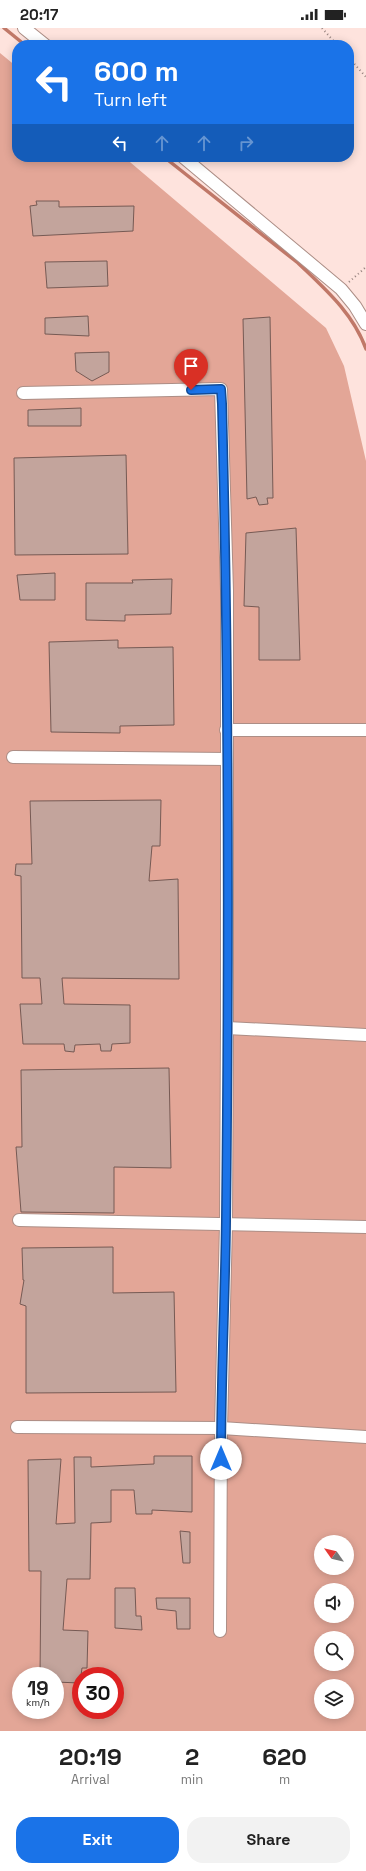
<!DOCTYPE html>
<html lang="en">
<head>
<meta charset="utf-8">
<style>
  :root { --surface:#fff; --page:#f2f2f2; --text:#222; --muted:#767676; --accent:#1a73e8 }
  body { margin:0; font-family:"Space Grotesk",sans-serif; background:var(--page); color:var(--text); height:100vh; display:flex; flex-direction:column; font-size:15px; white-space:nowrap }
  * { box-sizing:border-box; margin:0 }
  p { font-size:13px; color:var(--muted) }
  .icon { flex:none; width:22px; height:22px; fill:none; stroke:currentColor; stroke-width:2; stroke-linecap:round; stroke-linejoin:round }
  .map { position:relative; height:1703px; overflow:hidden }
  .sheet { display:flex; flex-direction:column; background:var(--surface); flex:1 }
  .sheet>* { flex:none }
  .guide { position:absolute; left:12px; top:12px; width:342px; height:122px; border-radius:16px; box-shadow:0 2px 10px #0003; background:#1a73e8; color:#fff; overflow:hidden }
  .needle { width:26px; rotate:304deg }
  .controls { position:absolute; left:314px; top:1507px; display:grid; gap:8px }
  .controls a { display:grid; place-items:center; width:40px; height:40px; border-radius:50%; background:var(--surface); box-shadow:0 2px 10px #0003; font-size:20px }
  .speed { position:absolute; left:12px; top:1639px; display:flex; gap:8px; font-size:20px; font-weight:700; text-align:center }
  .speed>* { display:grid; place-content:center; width:52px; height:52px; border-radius:50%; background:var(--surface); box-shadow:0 2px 10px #0003; line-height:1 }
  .speed small { font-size:10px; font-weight:400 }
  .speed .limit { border:6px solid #d22; background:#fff; color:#111 }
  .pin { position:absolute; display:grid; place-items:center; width:34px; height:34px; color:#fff; margin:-41px -17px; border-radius:50% 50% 50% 0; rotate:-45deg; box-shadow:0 0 4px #0007 }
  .pin .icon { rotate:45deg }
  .me { position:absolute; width:44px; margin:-22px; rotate:0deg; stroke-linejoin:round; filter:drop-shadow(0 0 3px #0008) }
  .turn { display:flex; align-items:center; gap:14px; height:84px; padding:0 16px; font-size:18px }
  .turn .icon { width:52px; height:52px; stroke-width:2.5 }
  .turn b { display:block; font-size:28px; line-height:34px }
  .lanes { display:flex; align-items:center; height:38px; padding:0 16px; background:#0003; justify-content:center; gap:20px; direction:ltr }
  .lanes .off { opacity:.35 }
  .eta { display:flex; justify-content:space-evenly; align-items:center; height:68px; text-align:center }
  .eta b { font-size:24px; font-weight:700; line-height:28px }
  .action { display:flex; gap:8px; margin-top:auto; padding:8px 16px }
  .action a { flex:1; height:46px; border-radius:16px; background:var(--accent); color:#fff; font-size:16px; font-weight:700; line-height:46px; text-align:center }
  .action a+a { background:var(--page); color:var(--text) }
  .status { display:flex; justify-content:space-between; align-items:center; height:28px; padding:0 20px; background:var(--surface); direction:ltr }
  .status svg { height:11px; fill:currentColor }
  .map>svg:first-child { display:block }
  .green { fill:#e3a697; fill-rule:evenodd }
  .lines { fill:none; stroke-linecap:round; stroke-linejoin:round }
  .stream { stroke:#c07868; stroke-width:3.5 }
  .building { fill:#c3a49c; stroke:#765a54 }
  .minor-casing { stroke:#ac8e86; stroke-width:14 }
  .path { stroke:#96827e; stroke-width:2; stroke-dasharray:1 3; stroke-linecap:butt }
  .minor { stroke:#fff; stroke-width:12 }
  .route-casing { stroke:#114b97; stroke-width:10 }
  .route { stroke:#1a73e8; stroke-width:7 }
</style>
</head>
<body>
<div class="status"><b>20:17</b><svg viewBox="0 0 49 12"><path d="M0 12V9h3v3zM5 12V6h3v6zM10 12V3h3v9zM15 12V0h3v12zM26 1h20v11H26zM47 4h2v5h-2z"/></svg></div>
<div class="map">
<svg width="366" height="1703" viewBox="0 0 366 1703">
  <rect width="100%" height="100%" fill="#fee3dd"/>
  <path class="green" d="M0,25L17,39V129H124L326,300L344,338L366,433V1703H0ZM321,1514H347V1540H321ZM321,1562H347V1588H321ZM321,1610H347V1636H321ZM21,1648H55V1682H21ZM81,1648H115V1682H81ZM321,1658H347V1684H321Z"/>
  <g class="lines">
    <g class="stream">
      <polyline points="4,0 25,17"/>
      <path d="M164,129L298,235C325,261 353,285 366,321"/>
    </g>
  </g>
  <g class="building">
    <polygon points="36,173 59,173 59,179 134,178 133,203 33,208 30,178 37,177"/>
    <polygon points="107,233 108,258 47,260 45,234"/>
    <polygon points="88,288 89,308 45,306 45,290"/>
    <polygon points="270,289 273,470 267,470 268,476 259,477 256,469 247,471 243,291"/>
    <polygon points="109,324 109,344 92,353 76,343 75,325"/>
    <polygon points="81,380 81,398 28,398 28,382"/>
    <polygon points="126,427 128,526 15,527 14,430"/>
    <polygon points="296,500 300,632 259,632 259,579 244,578 246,505"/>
    <polygon points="55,545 55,572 20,572 17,547"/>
    <polygon points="172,551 171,586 125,587 125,593 86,592 86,555 133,555 132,552"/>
    <polygon points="118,612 118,620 173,619 174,697 120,698 120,705 51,704 49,614"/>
    <polygon points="161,772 160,818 152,818 149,853 178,851 179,951 62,950 64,976 130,977 130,1015 112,1016 111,1023 101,1023 100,1016 75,1017 74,1024 65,1023 64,1016 23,1016 20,976 42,976 40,950 22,950 21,848 15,847 16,836 32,836 30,773"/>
    <polygon points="169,1040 171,1140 114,1139 114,1185 21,1184 16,1119 22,1119 21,1042"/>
    <polygon points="113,1219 113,1265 174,1264 176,1364 26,1365 26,1278 20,1276 24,1252 23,1252 22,1220"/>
    <polygon points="154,1428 192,1428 192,1484 152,1482 152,1486 136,1486 134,1462 111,1462 111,1494 91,1495 90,1551 67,1551 63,1602 88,1603 87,1640 82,1640 80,1655 55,1654 55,1648 40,1648 41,1543 29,1543 28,1432 61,1431 56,1496 75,1495 74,1429 91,1429 91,1439 154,1436"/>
    <polygon points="180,1503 190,1504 190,1535 183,1535"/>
    <polygon points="115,1560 135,1560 136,1588 141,1588 142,1602 115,1600"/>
    <polygon points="156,1570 190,1570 190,1601 177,1601 176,1583 157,1581"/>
  </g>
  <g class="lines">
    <g class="minor-casing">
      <g id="minor">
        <polyline points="24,0 45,17"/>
        <polyline points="183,129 341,261 355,278 366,296"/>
        <polyline points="23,365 221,361 227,563 227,1000 226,1196 221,1400 220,1603"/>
        <polyline points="226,702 366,702"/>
        <polyline points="13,729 227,731"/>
        <polyline points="227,1000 366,1007"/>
        <polyline points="19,1192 366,1199"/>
        <polyline points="17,1399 221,1400 366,1409"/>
      </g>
    </g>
    <g class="path">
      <polyline points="322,0 337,17"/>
      <polyline points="349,30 366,49"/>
      <polyline points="349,254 366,239"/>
    </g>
    <use href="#minor" class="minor"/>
  </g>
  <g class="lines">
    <g class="route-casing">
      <path id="route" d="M191,362L221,361L222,376C229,648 229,921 226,1193C225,1272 221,1352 221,1431"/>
    </g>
    <use href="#route" class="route"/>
  </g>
</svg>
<div class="controls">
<a><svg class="needle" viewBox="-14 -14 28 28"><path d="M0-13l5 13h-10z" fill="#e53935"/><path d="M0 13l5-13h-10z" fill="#767676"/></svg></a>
<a><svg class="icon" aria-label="sound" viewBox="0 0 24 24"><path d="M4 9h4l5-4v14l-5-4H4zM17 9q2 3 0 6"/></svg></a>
<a><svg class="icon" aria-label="search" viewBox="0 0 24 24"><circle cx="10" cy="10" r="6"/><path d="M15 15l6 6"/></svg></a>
<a><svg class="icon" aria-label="layers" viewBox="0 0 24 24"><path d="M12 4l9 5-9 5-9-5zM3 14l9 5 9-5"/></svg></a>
</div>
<div class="speed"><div>19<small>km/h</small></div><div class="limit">30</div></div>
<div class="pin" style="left:191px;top:362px;background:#d93025"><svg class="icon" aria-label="arrive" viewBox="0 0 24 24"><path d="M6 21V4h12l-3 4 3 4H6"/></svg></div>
<svg class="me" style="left:221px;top:1431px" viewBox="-20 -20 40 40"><circle r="19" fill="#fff"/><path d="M0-13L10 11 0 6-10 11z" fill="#1a73e8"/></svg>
<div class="guide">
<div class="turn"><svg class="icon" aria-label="left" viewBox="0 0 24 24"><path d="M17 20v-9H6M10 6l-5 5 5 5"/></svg><div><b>600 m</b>Turn left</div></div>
<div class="lanes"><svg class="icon" aria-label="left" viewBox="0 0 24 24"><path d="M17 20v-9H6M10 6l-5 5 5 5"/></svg><svg class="icon off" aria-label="ahead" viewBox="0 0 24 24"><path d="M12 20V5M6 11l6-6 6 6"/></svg><svg class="icon off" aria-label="ahead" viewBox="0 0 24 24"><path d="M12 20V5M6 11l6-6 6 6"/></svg><svg class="icon off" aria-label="right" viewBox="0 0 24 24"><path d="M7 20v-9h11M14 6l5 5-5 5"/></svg></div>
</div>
</div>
<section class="sheet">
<div class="eta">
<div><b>20:19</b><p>Arrival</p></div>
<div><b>2</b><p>min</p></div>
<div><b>620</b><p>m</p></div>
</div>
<div class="action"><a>Exit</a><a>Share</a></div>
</section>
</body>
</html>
